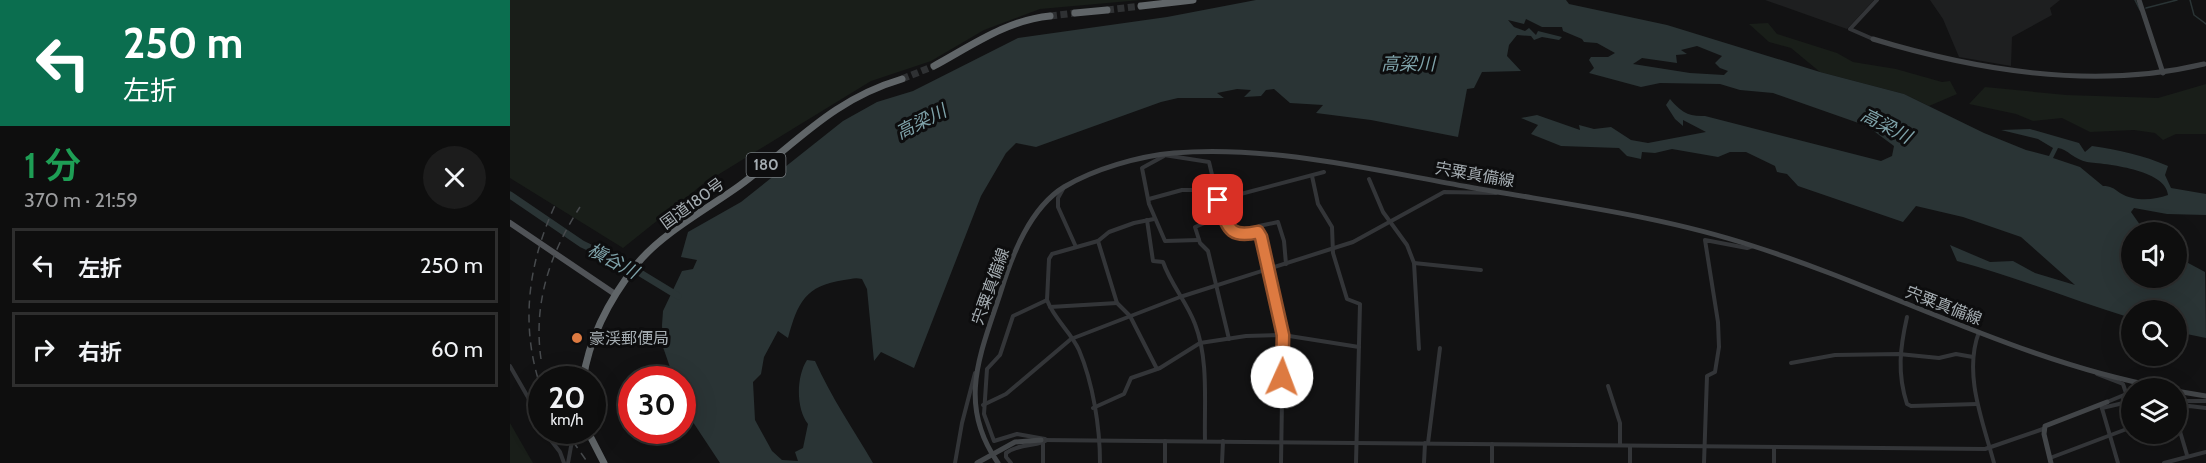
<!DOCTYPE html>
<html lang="ja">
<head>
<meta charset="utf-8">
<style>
  :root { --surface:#0e0e0e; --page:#1c1c1c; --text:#f1f3f6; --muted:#9b9c9e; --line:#2e2e2e }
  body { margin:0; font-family:Cabin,"Noto Sans JP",sans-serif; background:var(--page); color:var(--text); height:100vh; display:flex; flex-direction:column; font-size:22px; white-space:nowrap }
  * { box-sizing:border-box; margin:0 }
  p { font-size:20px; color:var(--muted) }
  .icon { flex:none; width:33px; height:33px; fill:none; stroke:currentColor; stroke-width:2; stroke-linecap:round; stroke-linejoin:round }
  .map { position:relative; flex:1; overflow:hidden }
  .sheet { display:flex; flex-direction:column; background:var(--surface); width:510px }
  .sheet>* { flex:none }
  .guide { background:#0b6e4f; color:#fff; overflow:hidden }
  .controls { position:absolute; left:1611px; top:222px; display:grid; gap:12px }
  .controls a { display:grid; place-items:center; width:66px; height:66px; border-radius:50%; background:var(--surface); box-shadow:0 6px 24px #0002,0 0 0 2px var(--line); font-size:30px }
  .speed { position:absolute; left:18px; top:366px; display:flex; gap:12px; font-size:30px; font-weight:700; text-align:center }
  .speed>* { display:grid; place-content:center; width:78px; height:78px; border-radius:50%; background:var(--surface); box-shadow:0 6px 24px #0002,0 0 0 2px var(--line); line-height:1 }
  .speed small { font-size:15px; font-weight:400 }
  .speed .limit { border:9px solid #d22; background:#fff; color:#111 }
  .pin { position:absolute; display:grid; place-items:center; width:51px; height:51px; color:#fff; margin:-26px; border-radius:12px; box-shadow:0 3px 9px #0006 }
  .me { position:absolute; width:66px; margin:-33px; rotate:2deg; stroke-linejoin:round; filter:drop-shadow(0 0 4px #0008) }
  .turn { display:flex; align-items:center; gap:21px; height:126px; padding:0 24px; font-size:27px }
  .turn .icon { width:78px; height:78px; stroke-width:2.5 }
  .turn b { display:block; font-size:42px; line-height:51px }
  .round { display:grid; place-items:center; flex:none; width:63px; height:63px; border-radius:32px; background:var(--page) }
  .head { display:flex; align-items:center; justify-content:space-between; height:102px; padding:0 24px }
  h1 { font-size:36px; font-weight:600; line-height:45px; color:#1e9e55 }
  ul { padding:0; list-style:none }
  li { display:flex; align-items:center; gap:18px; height:75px; margin:0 12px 9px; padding:0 12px; border:3px solid var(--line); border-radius:0px }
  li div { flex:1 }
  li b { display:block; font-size:22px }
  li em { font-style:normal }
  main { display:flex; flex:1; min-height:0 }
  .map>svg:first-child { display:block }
  .built { fill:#1e1f20 }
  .green { fill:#191e19 }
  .water { fill:#2a3435; fill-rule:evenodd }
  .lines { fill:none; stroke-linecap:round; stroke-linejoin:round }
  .stream { stroke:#2a3435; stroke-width:1.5 }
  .river { stroke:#2a3435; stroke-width:7 }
  .highway-tunnel { stroke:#2f3133; stroke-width:7; stroke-dasharray:7 3.5; stroke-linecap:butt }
  .street { stroke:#333538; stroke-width:4 }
  .secondary { stroke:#424548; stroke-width:5 }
  .primary { stroke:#505357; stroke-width:6 }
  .highway { stroke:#606568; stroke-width:7 }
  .rail { stroke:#474a4d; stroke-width:1.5; stroke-dasharray:8 6; stroke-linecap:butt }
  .route-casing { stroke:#904f2a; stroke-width:15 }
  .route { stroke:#dd7a41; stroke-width:10 }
  .poi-dot { fill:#dd7a41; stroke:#0d0d0e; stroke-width:2 }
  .labels { text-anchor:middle; stroke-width:6; stroke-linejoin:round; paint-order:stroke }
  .shield { fill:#0d0d0e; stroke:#777d81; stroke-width:1.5 }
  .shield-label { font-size:15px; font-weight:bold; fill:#a5adb2 }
  .street-label { font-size:16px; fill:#a5adb2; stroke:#0d0d0e }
  .poi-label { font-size:16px; fill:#a5adb2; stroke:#0d0d0e; text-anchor:start }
  .water-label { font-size:18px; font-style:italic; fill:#7fa3aa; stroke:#0d0d0e }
</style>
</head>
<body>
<main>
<section class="sheet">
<div class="guide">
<div class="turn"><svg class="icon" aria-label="left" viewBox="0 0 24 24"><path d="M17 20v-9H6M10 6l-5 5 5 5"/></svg><div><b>250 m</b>左折</div></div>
</div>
<div class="head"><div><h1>1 分</h1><p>370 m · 21:59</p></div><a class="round"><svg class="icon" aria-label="close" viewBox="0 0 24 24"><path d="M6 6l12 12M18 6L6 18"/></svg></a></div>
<ul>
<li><svg class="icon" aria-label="left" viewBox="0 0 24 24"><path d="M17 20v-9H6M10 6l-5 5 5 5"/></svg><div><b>左折</b></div><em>250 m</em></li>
<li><svg class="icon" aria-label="right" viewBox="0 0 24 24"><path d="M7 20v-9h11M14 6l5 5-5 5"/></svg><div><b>右折</b></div><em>60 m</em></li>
</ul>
</section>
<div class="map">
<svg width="1696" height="463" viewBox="0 0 1696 463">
  <rect width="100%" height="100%" fill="#121213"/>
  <g class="built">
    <polygon points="1255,0 1364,0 1337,29"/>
    <polygon points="1420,0 1550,0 1540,8 1542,15 1502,37 1501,66 1449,57 1433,19"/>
  </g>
  <g class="green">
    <polygon points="0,0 631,0 530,9 474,30 421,61 361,81 193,184 113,248 0,178"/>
    <polygon points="1258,23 1267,34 1327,53 1343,62 1386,69 1432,82 1440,81 1447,94 1419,106 1394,94 1310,72 1281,48 1259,42 1239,24"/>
    <polygon points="1696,84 1696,134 1666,134 1653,140 1645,133 1624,130 1580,132 1552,118 1523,121 1506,114 1459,104 1475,87 1556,95 1648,98"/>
    <polygon points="0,423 23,463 0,463"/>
  </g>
  <path class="water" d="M746,0H1056L1059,4L1157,25L1310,72L1394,94L1474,133L1516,150L1539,156L1543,148L1528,139L1491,130L1520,129L1569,143L1575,152L1582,146C1609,150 1633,155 1658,166L1655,175L1661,188L1696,194V215L1657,214L1624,208L1621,212L1635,232H1622V278H1666L1667,257L1695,272L1696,338L1667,332L1666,310H1622L1621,318C1563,300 1506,277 1447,261L1440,245L1480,262L1503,261L1525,273L1565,285L1511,237L1453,217L1406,206L1393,222L1288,186L1277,174L1267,172L1265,166L1236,152H1220L1208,157L1162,149L1145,153L1132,152L1131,159L1117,156L1109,148L1051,146L1021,134L1028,125L1011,118L1027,115L1070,130L1069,125L1084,129L1101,127L1121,140L1138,143L1196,132L1173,120V126L1165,119L1156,105L1160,99C1170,111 1178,117 1195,116L1371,161L1382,156L1384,146L1357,126L1263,93L1230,90L1210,84L1150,83L1131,87L1079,73L1084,68L1079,60L1081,57H1098L1105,53L1087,43L1074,42L1072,39L1053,31L1052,27H1032L1016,19L1014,24L998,20L1004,27L1015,31L1019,28L1026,35L1028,31L1052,37L1049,40L1032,37L1024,40L1021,36L1007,35L999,45L997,56L1011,71L972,72L964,88L957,89L948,137L861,120L806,113L813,105L780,103L764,89L756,90L751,96L734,97L741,90L727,89L707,93L714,98H668L651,102L526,147L506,143L496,153L471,196L404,368L371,352L364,361L357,289L352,279C345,277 341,279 334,280C295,286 288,302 278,338L268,331L254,357L251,374L243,382L245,420L262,451L272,460L288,461L285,452L293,448L298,424C286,409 286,377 297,360L305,361C321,397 343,429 363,463H210L173,407L172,380L164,379L153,347L152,325L153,311L172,271L183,269L187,260L171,257L178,232L231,202L333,121L367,102L403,91L508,38L657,17ZM1187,46L1212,56L1205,63L1210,68L1218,71L1214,75L1180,73L1123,64L1132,58L1167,63L1166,55L1177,54L1171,50ZM1548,148C1557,149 1565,160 1577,162C1595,164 1656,169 1658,195C1644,200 1625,202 1610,193C1603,188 1601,186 1593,186L1570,167L1543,158Z"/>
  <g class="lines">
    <g class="stream">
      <polyline points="1625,0 1630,10"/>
      <polyline points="1680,0 1684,15 1696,24"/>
      <polyline points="1636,8 1667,0"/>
    </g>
    <polyline class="river" points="0,195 72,244 122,268 168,296"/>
    <g class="highway-tunnel">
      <polyline points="597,10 631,6"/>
      <polyline points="540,16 565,13"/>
      <polyline points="392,79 424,66"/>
    </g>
    <g class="street">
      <polyline points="1363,39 1340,29 1367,0"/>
      <polyline points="654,155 699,162 708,200 724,233 731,235 748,232 749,226 768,222 774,241 776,264"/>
      <polyline points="654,156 632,168 639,204 655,241 689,240"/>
      <polyline points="802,176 808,204 822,227 823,253 837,299 850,304 846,463"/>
      <polyline points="859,179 873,212 897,245 904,263 909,349"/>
      <polyline points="553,189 548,198 548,207 566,247"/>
      <polyline points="639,199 672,190 690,190 694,202 708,200 814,172"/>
      <polyline points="714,215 685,227 690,243 698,251 719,339"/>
      <path d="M637,220L643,261L653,262C661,285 677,302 685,324C699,360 694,404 695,441"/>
      <polyline points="748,232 759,267"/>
      <polyline points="588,241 607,303 620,316 647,369"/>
      <polyline points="904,263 971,270"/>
      <polyline points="758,268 773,335 771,463"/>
      <polyline points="537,300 539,259 542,254 588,241 599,232 624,223 644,219"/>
      <polyline points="540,307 607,303"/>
      <path d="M1397,317C1390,348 1387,373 1397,404L1401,406L1467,404"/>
      <path d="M1469,332C1453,374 1473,422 1484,463"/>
      <polyline points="1281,363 1325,355 1389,354 1429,358 1446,354 1463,357"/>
      <polyline points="0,366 19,399 32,428"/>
      <polyline points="1587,374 1613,384 1616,393"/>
      <polyline points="1098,386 1110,423 1110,445"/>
      <polyline points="1634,388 1640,386"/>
      <polyline points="1613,398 1622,394"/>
      <polyline points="1666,401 1696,401"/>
      <polyline points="1597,402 1614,395 1628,384"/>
      <polyline points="473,405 496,394 561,339 670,297 843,242 934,192 986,193"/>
      <polyline points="1591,405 1608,463"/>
      <polyline points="583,408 614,394 621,378 650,368 690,343 736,336 773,335 849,347"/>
      <polyline points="1592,408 1622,401"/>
      <polyline points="1666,410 1679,406 1696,408"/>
      <polyline points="1666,418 1677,455"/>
      <polyline points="33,430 50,452 54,463"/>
      <path d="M535,439L507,434L484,441L474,414L477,369L490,355L503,316L537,300C544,319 561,332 569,350C583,383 590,427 590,463"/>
      <polyline points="531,440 1475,449 1533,429"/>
      <polyline points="533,443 533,463"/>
      <polyline points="918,443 930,348"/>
      <polyline points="982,444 982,463"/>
      <polyline points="1540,458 1622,427"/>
      <polyline points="58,463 64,430"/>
      <polyline points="445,463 452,423 465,373"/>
      <path d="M501,463L496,457V453C512,442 528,447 537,440"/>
      <polyline points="655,463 655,441"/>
      <polyline points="712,463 713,441"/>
      <polyline points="914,463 915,443"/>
      <polyline points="1120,463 1120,446"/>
      <polyline points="1194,463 1197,376 1205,372 1209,347 1208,322 1195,240 1237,248 1243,246"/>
      <polyline points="1264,463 1264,447"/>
      <polyline points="1654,463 1696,452"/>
    </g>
    <g class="secondary">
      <polyline points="1629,0 1653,73"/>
      <path d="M1363,39C1468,71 1586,90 1694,64"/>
      <polyline points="1666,391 1696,396"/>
      <polyline points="467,463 505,442 531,440"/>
      <path d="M488,463C446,403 471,353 491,291C502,255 520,208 554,187C584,169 629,156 664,153C762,145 863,170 959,187C1054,204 1152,216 1243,246C1381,290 1511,362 1654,388"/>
      <polyline points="1541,463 1534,434 1535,426 1597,402"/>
    </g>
    <polyline class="primary" points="0,223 105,294"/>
    <g class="highway">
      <polyline points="631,6 683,0"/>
      <polyline points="565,13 597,10"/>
      <path d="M424,66C461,46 497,20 540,16"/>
      <path d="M73,380C79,338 101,297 127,264C151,234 197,209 229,186C286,144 321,100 392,79"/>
      <polyline points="77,430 94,463"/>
    </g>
    <g class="rail">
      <path d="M31,359C23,303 40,253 70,207"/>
      <path d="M32,391C9,326 18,262 47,201"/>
      <polyline points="55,430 78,463"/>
    </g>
  </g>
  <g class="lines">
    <g class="route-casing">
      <path id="route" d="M708,200C718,226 717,239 748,232L751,237L773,335L772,377"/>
    </g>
    <use href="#route" class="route"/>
  </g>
  <circle class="poi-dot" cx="67" cy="338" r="6"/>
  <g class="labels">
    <rect class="shield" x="236.5" y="153" width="39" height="24" rx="4.5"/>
    <g class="shield-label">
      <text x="256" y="170">180</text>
    </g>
    <g class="street-label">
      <text transform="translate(965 174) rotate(10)" y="6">宍粟真備線</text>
      <text transform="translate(182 203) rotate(-36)" y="6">国道180号</text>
      <text transform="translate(480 286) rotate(-70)" y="6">宍粟真備線</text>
      <text transform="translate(1434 305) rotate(21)" y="6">宍粟真備線</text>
    </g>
    <g class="poi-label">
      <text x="79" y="344">豪渓郵便局</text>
    </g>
    <g class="water-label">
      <text x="898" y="70">高梁川</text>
      <text transform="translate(411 122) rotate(-27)" y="6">高梁川</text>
      <text transform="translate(1376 126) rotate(27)" y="6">高梁川</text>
      <text transform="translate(103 261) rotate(28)" y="6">槇谷川</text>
    </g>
  </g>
</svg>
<div class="controls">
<a><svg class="icon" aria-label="sound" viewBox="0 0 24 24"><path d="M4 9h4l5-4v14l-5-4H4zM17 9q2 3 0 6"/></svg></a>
<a><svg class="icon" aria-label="search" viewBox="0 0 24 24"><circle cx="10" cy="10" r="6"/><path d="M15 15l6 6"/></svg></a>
<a><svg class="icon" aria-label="layers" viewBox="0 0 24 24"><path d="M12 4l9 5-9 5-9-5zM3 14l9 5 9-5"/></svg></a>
</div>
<div class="speed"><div>20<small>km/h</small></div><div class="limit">30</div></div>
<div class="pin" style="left:708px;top:200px;background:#d93025"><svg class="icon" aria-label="arrive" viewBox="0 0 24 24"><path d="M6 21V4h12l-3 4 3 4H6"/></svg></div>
<svg class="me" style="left:772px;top:377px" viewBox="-20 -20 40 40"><circle r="19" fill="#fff"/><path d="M0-13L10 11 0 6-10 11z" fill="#dd7a41"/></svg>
</div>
</main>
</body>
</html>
